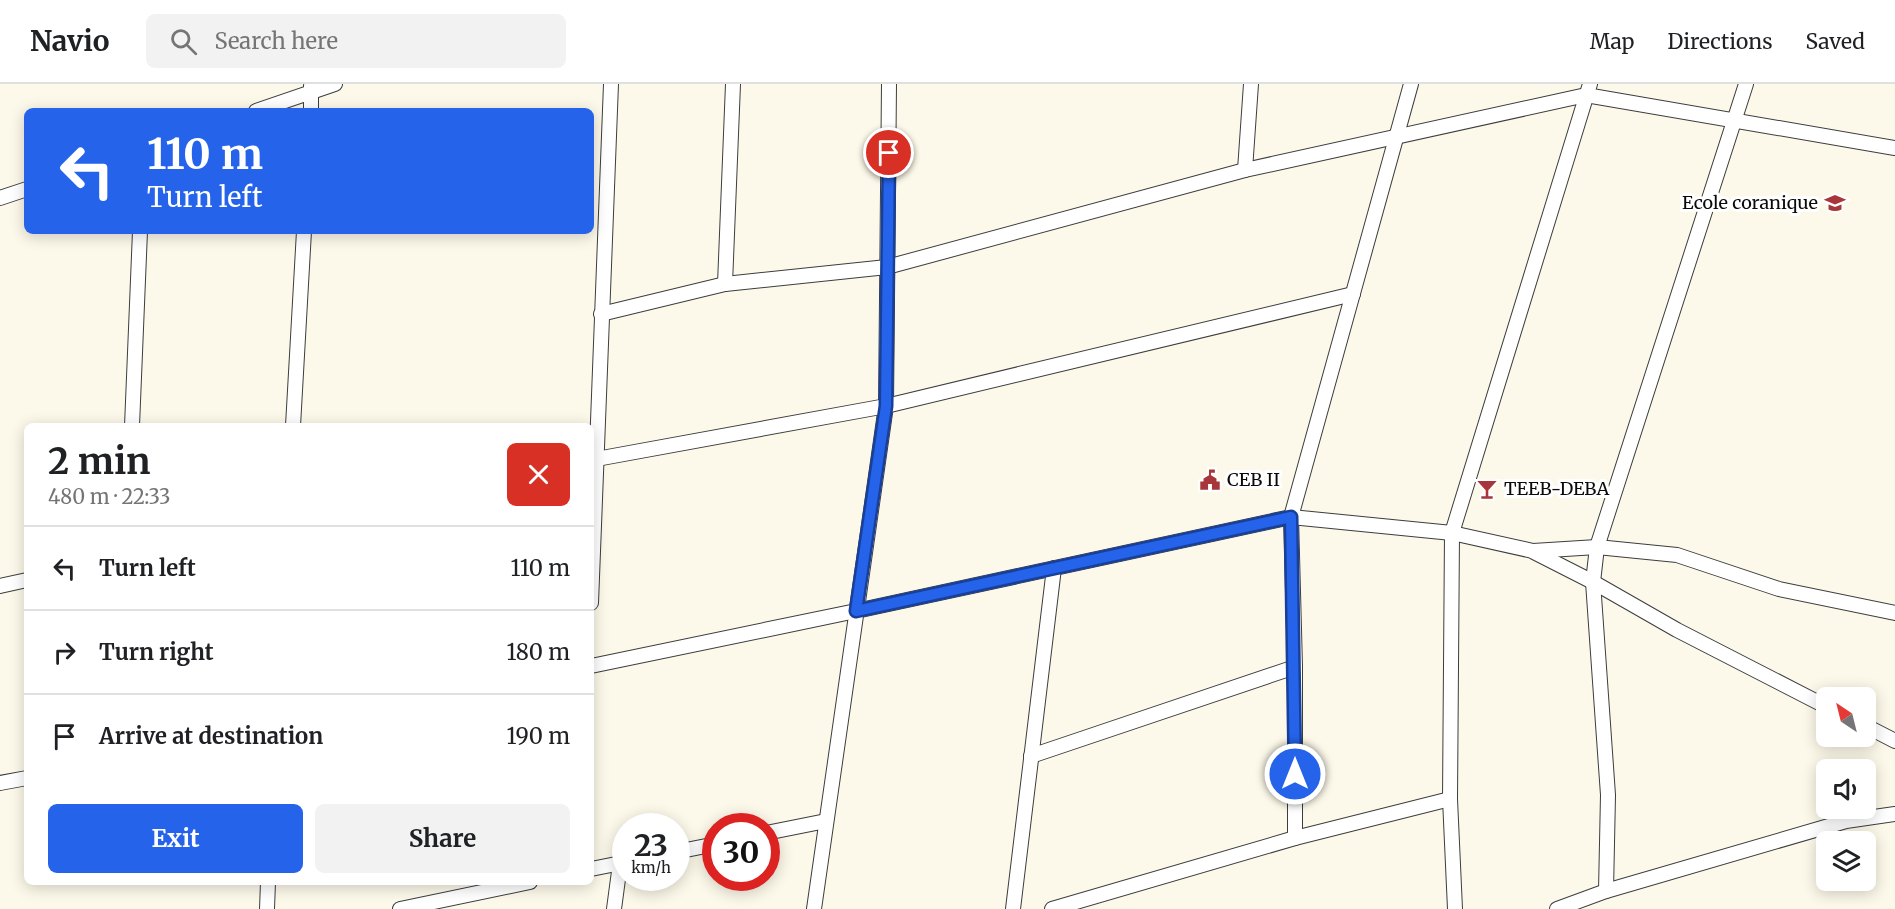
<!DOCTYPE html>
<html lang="en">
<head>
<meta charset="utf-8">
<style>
  :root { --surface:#fff; --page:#f2f2f2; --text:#202124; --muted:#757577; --line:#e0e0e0; --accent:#2563eb }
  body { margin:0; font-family:Merriweather,serif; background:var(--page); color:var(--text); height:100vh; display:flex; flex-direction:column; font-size:22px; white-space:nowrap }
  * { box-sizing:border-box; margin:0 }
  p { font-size:20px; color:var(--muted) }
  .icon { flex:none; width:33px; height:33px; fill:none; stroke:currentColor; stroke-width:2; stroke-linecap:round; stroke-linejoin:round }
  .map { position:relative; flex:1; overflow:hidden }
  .panel { position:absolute; left:24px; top:339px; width:570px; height:462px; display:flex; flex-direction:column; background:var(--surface); border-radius:9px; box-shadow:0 3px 15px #0003 }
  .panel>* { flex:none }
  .hud { position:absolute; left:24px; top:24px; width:570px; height:126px; border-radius:9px; box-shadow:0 3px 15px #0003; background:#2563eb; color:#fff; overflow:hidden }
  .needle { width:39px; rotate:325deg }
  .buttons { position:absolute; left:1816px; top:603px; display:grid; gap:12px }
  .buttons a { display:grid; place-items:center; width:60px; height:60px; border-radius:9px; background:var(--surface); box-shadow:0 3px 15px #0003; font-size:30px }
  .speed { position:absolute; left:612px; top:729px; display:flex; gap:12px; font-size:30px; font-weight:700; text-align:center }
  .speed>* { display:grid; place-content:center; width:78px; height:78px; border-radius:50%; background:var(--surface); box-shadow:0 3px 15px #0003; line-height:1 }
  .speed small { font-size:15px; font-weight:400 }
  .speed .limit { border:9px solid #d22; background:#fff; color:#111 }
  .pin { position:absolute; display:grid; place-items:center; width:51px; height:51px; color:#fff; margin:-26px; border:3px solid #fff; border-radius:50%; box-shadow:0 2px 6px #0007 }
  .me { position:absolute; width:66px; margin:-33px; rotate:0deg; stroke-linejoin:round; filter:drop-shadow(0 0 4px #0008) }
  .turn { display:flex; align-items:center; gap:21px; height:126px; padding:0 24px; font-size:27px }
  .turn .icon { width:78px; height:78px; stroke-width:2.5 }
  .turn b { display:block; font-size:42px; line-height:51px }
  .round { display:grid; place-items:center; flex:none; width:63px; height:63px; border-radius:9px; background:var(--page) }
  .summary { display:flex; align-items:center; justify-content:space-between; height:102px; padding:0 24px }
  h1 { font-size:36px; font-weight:700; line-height:45px }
  .button { display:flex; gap:12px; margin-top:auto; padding:12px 24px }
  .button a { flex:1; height:69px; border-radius:9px; background:var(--accent); color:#fff; font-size:24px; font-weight:700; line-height:69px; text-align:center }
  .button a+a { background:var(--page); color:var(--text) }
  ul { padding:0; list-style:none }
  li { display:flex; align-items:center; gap:18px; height:84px; padding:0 24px; border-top:2px solid var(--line) }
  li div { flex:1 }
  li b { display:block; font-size:22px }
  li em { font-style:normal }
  header { display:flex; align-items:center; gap:36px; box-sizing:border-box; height:84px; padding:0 30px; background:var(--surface); border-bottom:2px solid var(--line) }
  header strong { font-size:28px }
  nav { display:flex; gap:33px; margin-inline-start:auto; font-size:21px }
  .search { width:420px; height:54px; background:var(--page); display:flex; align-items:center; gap:15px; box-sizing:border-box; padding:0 21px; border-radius:9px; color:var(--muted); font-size:22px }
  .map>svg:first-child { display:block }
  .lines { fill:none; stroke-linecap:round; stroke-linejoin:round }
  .minor-casing { stroke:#3d3d3d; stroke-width:16 }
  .minor { stroke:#fff; stroke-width:14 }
  .route-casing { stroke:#184099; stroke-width:15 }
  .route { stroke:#2563eb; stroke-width:10 }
  .labels { text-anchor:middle; stroke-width:6; stroke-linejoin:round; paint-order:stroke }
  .poi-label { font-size:18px; fill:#0a0a0a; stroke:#fff; text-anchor:start }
</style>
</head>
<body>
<header>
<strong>Navio</strong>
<div class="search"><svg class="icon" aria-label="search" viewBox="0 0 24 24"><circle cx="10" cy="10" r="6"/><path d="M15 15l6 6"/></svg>Search here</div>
<nav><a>Map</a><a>Directions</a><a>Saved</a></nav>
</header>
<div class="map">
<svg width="1895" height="825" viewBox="0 0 1895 825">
  <rect width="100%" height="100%" fill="#fcf9ea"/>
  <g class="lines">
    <g class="minor-casing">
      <g id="minor">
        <polyline points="256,27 335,0"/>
        <polyline points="311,27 311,2"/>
        <polyline points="1245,86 1251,0"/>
        <polyline points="0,114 27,105"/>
        <polyline points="725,200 733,0"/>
        <polyline points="601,230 725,200 887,183 1245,86 1586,11 1895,64"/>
        <polyline points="132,342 140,147"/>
        <polyline points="293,342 304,147"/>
        <polyline points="591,376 886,322 1353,210"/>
        <polyline points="1534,468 1593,498 1677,546 1827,623"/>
        <polyline points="0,502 27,496"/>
        <polyline points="591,519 611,0"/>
        <polyline points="591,582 856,527 1291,433 1452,449 1533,467 1597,463 1677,471 1779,505 1895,529"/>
        <polyline points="1866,642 1895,657"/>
        <polyline points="1031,672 1295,583"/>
        <polyline points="0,699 27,694"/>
        <polyline points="766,749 826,737"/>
        <polyline points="1295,754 1295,583 1291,433 1411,0"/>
        <polyline points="676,768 716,760"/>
        <polyline points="591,785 626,778"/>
        <polyline points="1606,807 1608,711 1593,498 1597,463 1746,0"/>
        <polyline points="267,825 268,798"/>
        <polyline points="400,825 530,798"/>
        <polyline points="614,825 620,780"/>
        <polyline points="814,825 886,322 889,0"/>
        <polyline points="1013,825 1054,484"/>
        <polyline points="1052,825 1295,754 1450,715"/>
        <polyline points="1455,825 1450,715 1452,449 1590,0"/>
        <polyline points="1557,825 1606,807 1846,737 1895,730"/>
      </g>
    </g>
    <use href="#minor" class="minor"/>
  </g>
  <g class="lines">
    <g class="route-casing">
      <polyline id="route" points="889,69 886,322 856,527 1291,433 1295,690"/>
    </g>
    <use href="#route" class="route"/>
  </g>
  <defs>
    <g id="school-bare" transform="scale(1.62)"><path d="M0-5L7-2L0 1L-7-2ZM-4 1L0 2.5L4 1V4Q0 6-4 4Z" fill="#a83539" stroke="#fff" stroke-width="2.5" paint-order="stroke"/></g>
    <g id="civic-bare" transform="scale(1.62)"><path d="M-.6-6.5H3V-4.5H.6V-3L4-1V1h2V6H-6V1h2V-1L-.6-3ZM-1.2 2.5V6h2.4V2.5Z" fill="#a83539" stroke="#fff" stroke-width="2.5" paint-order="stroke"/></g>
    <g id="bar-bare" transform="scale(1.62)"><path d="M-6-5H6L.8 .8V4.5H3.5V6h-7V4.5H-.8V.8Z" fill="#a83539" stroke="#fff" stroke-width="2.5" paint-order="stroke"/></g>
  </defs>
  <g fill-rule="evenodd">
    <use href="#school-bare" x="1835" y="119"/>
    <use href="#civic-bare" x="1210" y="396"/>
    <use href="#bar-bare" x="1487" y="405"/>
  </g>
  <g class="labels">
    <g class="poi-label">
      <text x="1818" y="125" text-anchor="end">Ecole coranique</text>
      <text x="1227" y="402">CEB II</text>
      <text x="1504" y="411">TEEB-DEBA</text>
    </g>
  </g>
</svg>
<div class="buttons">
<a><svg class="needle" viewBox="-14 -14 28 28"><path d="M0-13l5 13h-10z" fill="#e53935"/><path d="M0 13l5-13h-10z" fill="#757577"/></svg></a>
<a><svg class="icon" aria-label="sound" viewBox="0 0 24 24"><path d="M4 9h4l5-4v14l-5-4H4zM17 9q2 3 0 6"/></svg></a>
<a><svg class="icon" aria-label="layers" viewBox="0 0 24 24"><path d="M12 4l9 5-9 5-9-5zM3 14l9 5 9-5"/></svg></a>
</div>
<div class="speed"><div>23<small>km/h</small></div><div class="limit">30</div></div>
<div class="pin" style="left:889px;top:69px;background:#d93025"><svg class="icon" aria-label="arrive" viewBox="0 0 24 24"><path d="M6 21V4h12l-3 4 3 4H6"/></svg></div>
<svg class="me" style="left:1295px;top:690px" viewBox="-20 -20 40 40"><circle r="17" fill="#2563eb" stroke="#fff" stroke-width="3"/><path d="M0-11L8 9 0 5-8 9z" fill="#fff"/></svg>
<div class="hud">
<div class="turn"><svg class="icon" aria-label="left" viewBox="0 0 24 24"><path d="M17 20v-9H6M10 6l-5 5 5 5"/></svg><div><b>110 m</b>Turn left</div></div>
</div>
<section class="panel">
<div class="summary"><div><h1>2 min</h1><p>480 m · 22:33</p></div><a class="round" style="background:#d93025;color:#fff"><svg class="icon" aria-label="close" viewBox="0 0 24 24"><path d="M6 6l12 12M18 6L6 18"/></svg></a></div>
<ul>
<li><svg class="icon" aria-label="left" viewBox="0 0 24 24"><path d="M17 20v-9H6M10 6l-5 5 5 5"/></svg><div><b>Turn left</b></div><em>110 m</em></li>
<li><svg class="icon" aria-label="right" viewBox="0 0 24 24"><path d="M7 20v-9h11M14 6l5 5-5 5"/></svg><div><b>Turn right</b></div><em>180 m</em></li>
<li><svg class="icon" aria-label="arrive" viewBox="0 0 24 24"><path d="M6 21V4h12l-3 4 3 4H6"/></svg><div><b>Arrive at destination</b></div><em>190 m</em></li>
</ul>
<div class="button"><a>Exit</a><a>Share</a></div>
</section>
</div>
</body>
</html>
